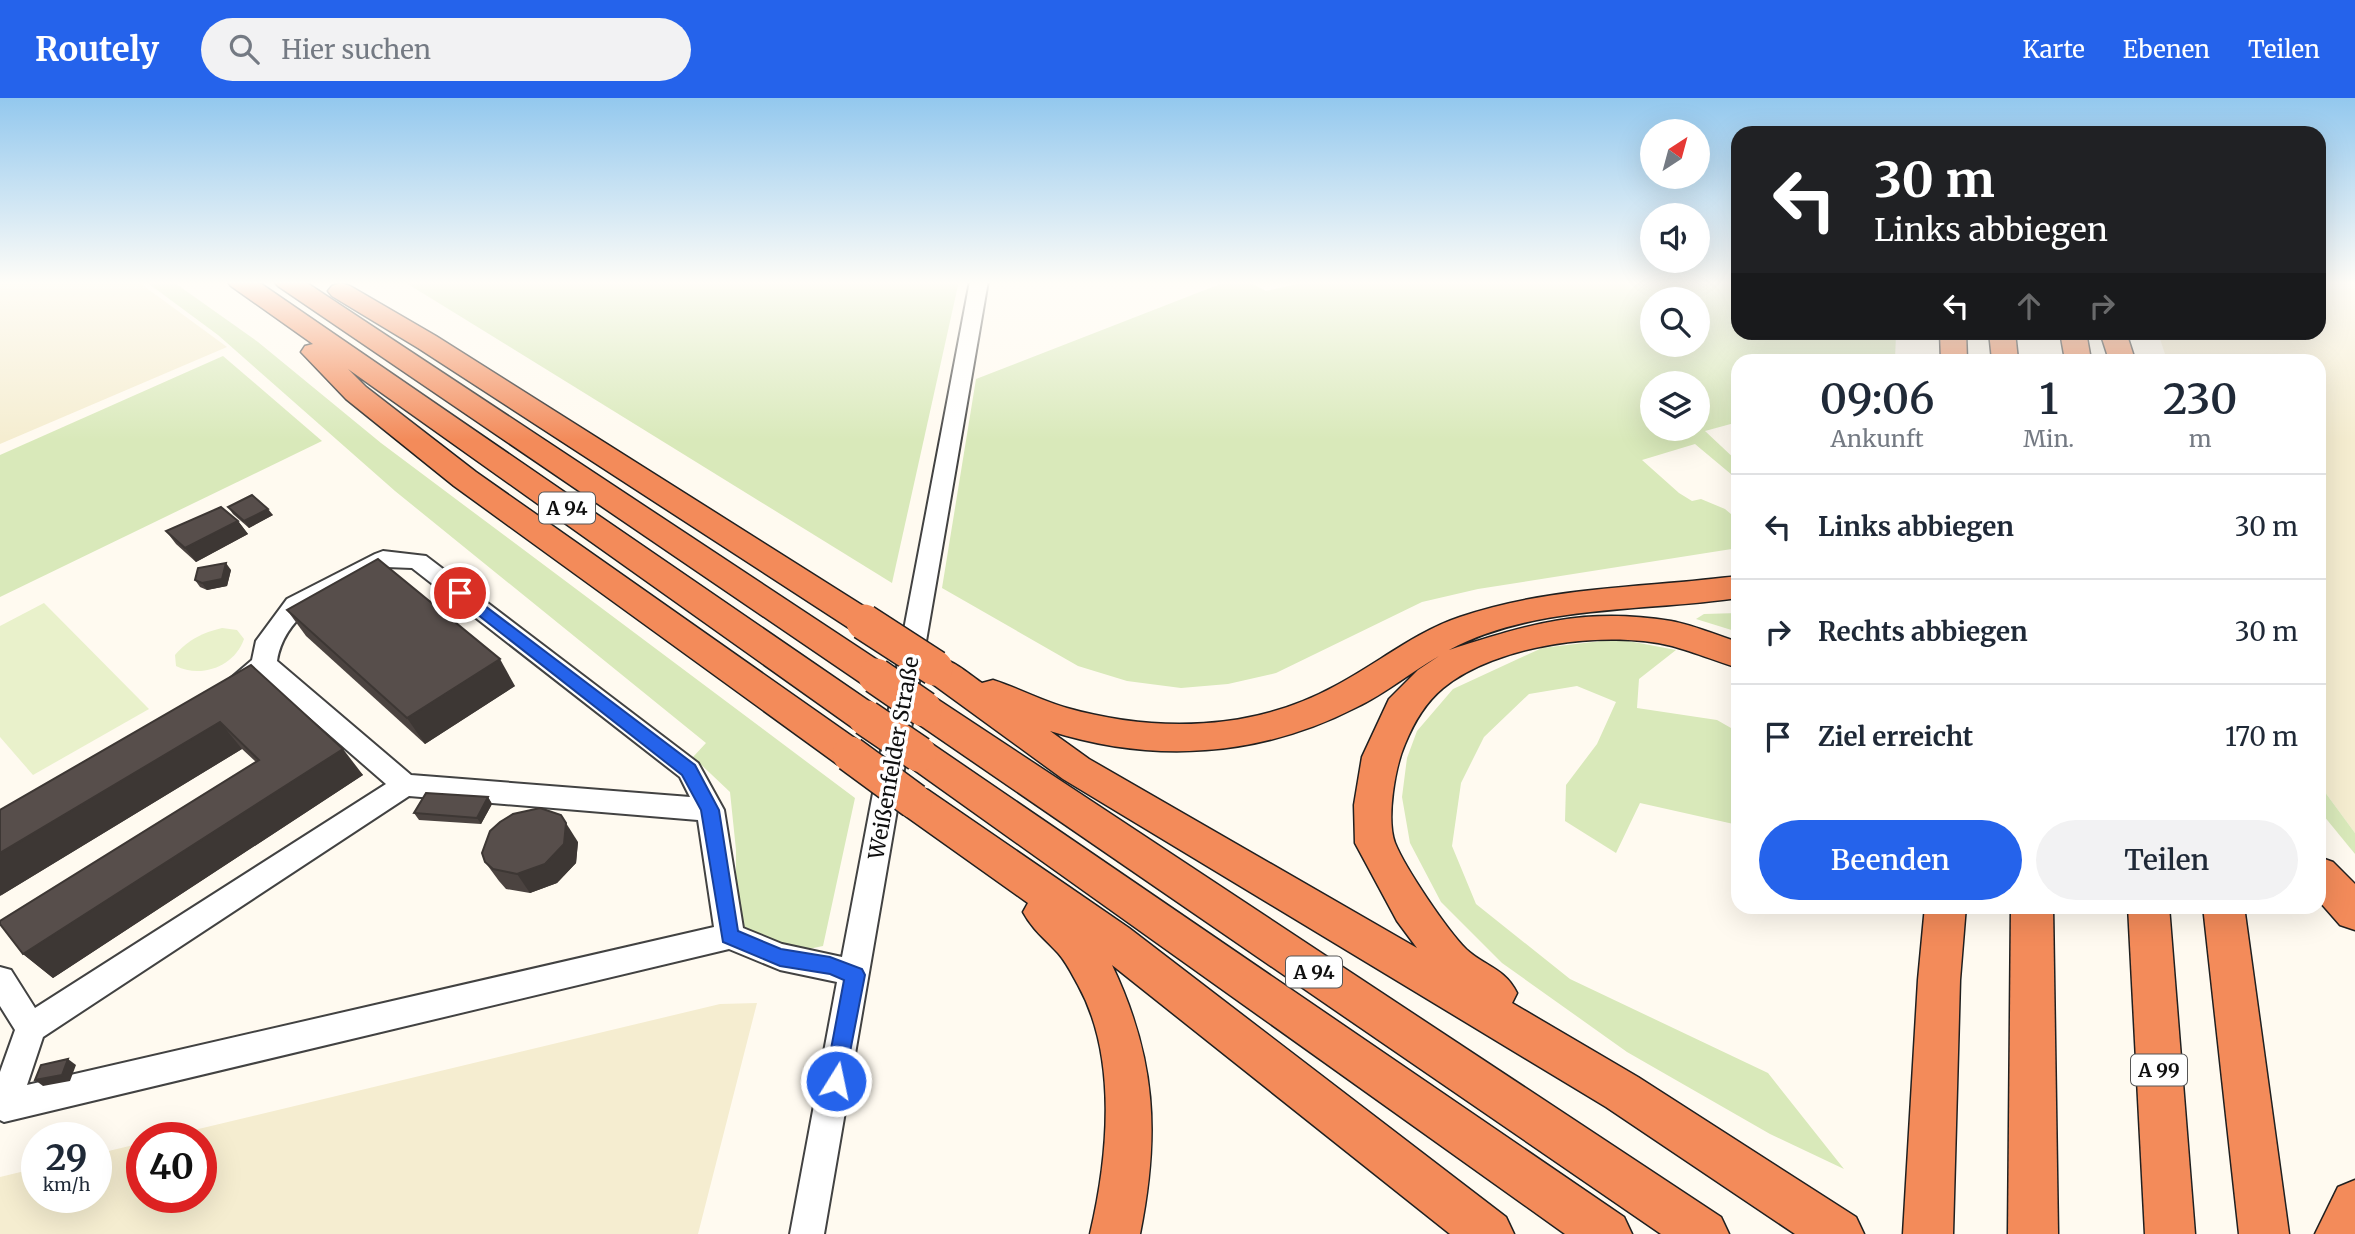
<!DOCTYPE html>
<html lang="de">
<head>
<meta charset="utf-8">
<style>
  :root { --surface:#fff; --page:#f2f2f3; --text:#1f2937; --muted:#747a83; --line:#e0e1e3; --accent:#2563eb }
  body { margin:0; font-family:Merriweather,serif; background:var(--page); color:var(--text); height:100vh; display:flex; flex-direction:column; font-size:26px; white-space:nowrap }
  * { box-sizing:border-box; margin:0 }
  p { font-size:23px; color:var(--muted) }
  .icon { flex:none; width:38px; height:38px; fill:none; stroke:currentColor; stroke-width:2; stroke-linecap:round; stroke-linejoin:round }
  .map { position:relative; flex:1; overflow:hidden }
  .details { position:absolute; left:1731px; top:256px; width:595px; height:560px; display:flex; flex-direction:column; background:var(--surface); border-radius:21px; box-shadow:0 7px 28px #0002 }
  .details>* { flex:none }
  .hud { position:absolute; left:1731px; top:28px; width:595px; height:214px; border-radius:21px; box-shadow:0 7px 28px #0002; background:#202124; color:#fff; overflow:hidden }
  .needle { width:46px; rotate:36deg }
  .tools { position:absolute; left:1640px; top:21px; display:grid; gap:14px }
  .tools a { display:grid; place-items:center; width:70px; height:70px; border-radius:50%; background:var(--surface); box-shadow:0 7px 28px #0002; font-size:35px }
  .speed { position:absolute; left:21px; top:1024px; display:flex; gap:14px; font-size:35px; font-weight:700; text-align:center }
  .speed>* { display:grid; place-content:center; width:91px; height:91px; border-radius:50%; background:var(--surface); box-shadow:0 7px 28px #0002; line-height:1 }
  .speed small { font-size:18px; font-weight:400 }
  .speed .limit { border:10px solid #d22; background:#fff; color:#111 }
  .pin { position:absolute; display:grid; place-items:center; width:60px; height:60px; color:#fff; margin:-30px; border:4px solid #fff; border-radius:50%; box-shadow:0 2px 7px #0007 }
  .me { position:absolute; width:77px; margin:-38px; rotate:10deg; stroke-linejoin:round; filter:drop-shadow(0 0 5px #0008) }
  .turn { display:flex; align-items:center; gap:24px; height:147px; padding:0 28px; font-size:32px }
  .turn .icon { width:91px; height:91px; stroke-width:2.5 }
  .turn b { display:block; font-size:49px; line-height:60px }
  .lanes { display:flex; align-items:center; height:66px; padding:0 28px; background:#0003; justify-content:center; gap:35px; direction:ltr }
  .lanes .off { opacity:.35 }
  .eta { display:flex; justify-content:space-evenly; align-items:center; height:119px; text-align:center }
  .eta b { font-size:42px; font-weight:600; line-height:49px }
  .cta { display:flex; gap:14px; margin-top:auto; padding:14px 28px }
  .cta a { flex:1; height:80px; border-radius:42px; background:var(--accent); color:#fff; font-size:28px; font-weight:600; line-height:80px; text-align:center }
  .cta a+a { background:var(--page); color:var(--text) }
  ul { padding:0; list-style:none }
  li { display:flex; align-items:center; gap:21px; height:105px; padding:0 28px; border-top:2px solid var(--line) }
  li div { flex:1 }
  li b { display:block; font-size:26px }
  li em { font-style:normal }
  header { display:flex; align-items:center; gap:42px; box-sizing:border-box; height:98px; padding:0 35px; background:var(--accent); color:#fff }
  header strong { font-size:33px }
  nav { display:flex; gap:38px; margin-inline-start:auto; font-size:24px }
  .search { width:490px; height:63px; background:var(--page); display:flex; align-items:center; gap:18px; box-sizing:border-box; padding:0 24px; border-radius:38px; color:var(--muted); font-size:26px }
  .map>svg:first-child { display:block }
  .farmland { fill:#f5edd0 }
  .green { fill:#d9e9ba; fill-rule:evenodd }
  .pitch { fill:#e9f1cb }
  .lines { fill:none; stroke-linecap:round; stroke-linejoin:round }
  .minor-casing { stroke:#424242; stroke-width:4 }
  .highway-casing { stroke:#202020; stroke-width:3 }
  .minor { fill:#fff; fill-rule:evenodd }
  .highway { fill:#f38b5a; fill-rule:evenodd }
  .highway-bridge-casing { stroke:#202020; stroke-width:38; stroke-linecap:butt }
  .highway-bridge { stroke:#f38b5a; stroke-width:35 }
  .wall { fill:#4b4340 }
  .shaded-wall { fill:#3d3734 }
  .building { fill:#574e4b; stroke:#3d3734; stroke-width:2 }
  .route { fill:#2563eb; stroke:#184099; stroke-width:2 }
  .labels { text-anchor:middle; stroke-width:7; stroke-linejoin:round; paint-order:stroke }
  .shield { fill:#fff; stroke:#575757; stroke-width:2 }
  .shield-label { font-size:19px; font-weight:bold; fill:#0f0f0f }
  .street-label { font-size:21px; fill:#0f0f0f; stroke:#fff }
</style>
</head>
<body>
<header>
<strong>Routely</strong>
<div class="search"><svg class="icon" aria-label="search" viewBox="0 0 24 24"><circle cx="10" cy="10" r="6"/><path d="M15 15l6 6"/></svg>Hier suchen</div>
<nav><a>Karte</a><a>Ebenen</a><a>Teilen</a></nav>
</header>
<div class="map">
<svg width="2355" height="1136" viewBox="0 0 2355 1136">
  <rect width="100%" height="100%" fill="#fffaf0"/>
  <g class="farmland">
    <polygon points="0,183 137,183 227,249 0,346"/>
    <polygon points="2319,183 2355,183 2355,735 2319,686 2319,262 2167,262 2158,235 2319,234"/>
    <polygon points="757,905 698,1136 0,1136 0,1079 37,1070 37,1099 96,1099 96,1056 142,1045 142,1099 201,1099 201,1040 165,1039 720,906"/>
  </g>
  <g class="green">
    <polygon points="145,183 172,183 258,244 381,345 855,700 823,848 799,853 762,843 744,828 736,810 736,752 730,694 693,659 706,645 395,393 218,237"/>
    <polygon points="403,183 959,183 892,485"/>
    <path d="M1228,183H1247L1266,193L1311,183H1738V234L1896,235L1895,262H1738V324L1705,333L1738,364V382L1695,346L1642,362L1679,395L1692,403L1701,401L1725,411L1738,422V450L1478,491L1422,504L1276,575L1228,586L1181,590L1127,583L1078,568L942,490L976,281ZM1698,201V247H1652V201ZM1698,285V331H1652V285Z"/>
    <polygon points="223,258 322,343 0,499 0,357"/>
    <polygon points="1738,515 1738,534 1696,521 1704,516"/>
    <polygon points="1618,541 1676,552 1639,581 1637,610 1717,622 1738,634 1738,727 1640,705 1616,755 1565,723 1566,687 1597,646 1616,604 1577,588 1529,596 1484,639 1461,685 1452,748 1476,806 1570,881 1768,975 1844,1071 1770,1036 1627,954 1502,865 1441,804 1410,745 1402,699 1407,660 1417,633 1453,591 1542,550"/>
    <polygon points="2319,686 2355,735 2355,756 2319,712"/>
  </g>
  <g class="pitch">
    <polygon points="44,505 149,611 33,677 0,639 0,528"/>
    <path d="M222,530L237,532L244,541C235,568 201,581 176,568L175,557C189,541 202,535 222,530Z"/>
  </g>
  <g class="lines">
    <g class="minor-casing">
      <path id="minor" d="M970,183H988L824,1136H790L837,884L780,872L729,851L4,1024L0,1022V974L15,932L0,908V869L11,872L35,910L386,686L264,580C252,591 242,605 224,600L221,593L224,586L252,562L256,543L287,501L375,456L383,453L426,458L698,665L724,712L743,830L782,846L842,859ZM386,469L412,470L680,679L690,699L411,677L277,563C286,509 343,492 386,469ZM409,698L698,722L714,829L27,987L43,939Z"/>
    </g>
    <g class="highway-casing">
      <g id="highway">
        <polygon points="227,183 257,183 879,610 884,620 879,630 866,634 853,630 348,271 366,289 476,374 863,646 869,656 863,666 850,670 837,666 454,388 346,301 301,254 305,248 313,246 231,188"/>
        <polygon points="274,183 304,183 888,569 894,578 888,587 876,591 864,587 278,188"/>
        <polygon points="341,185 350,188 436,238 876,516 881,524 876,532 864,536 852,532 418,250 332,198 328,193 332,188"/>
        <polygon points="1940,234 1966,234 1967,262 1941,262"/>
        <polygon points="1989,234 2015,234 2018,262 1992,262"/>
        <polygon points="2060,234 2086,234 2091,262 2065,262"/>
        <polygon points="2100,234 2126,234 2135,262 2109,262"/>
        <path d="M1738,478V500C1642,514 1536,506 1449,552C1530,526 1583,509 1671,523C1693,527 1716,537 1738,544V570C1716,563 1694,554 1672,548C1606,532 1497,546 1443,590C1425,605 1414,624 1405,646C1395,669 1386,721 1395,745C1405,770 1447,832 1466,851C1484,868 1505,870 1517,895L1512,905L1638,979L1856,1119L1864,1136H1795L1606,1009L1063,681L923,579L917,570L923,561C946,554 963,572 982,585L993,582C1018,590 1042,603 1067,610C1156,635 1253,633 1335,588C1377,566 1415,534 1460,519C1550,488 1645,490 1738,478ZM1439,558L1418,572L1389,601L1362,659L1354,707L1355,745L1397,823L1417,850L1089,661L1050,633C1154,666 1260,659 1357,609C1386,595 1411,574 1439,558Z"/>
        <polygon points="924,597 937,601 1721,1119 1729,1136 1661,1136 911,621 906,611 911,601"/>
        <polygon points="919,642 932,646 1624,1119 1632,1136 1565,1136 906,666 900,656 906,646"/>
        <path d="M914,688L928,692L1129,830L1506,1119L1514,1136H1450L1112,867C1156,960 1160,1036 1140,1136H1090C1108,1060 1118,959 1078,887C1072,876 1066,864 1058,855C1045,841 1032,831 1023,814L1028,805L900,714L895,703L900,692Z"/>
        <polygon points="2319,759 2333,764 2355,786 2355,832 2340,827 2319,803"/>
        <polygon points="1925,808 1966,808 1960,882 1953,1136 1903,1136 1918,882"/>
        <polygon points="2011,808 2053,808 2058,1136 2008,1136"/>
        <polygon points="2128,808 2169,808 2195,1136 2145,1136"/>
        <polygon points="2203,808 2244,808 2289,1136 2239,1136"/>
        <polygon points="2355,1082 2355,1136 2315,1136 2338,1089"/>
      </g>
    </g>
    <use href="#minor" class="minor"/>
    <use href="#highway" class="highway"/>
    <g class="highway-bridge-casing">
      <g id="highway-bridge">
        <polyline points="864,524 935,570"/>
        <polyline points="876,578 924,611"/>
        <polyline points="866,620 919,656"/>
        <polyline points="850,656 914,703"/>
      </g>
    </g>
    <use href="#highway-bridge" class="highway-bridge"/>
  </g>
  <g class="wall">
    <polygon points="228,409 273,417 249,430 233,416"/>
    <polygon points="238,423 248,436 196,464 176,446 166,433"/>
    <polygon points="231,472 227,488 207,492 200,489 195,482"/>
    <polygon points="287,512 515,588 425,646 306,538"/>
    <polygon points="251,567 363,677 53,880 23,856 256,664 242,651 0,798"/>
    <polygon points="488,699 492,706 481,726 419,722 414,715"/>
    <polygon points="578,744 576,765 557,785 530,795 506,791 499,783 485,764"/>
  </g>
  <g class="shaded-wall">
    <polygon points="268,411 273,417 249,430 244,423"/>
    <polygon points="238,423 248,436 196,464 185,450"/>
    <polygon points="226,465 231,472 227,488 207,492 202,485"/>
    <polygon points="500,561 515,588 425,646 407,620"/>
    <polygon points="220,624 242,651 0,798 0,755"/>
    <polygon points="343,651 363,677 53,880 23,856"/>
    <polygon points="488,699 492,706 481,726 477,720"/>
    <polygon points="566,725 578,744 576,765 557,785 530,795 517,776"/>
    <polygon points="68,961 76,967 70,983 43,988 35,982"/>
  </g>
  <g class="building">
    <polygon points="252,397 268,411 244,423 228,409"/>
    <polygon points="221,409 238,423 185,450 166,433"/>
    <polygon points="378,461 500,561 407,620 287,512"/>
    <polygon points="226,465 222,481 202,485 195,482 198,470"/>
    <polygon points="251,567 343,651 23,856 0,826 0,823 259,662 220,624 0,755 0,712"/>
    <polygon points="426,695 488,699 477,720 414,715"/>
    <polygon points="540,710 561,717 566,725 564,746 545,766 517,776 493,771 485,764 482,755 490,733 500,724 513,716"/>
    <polygon points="68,961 62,977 35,982 41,967"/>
  </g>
  <linearGradient id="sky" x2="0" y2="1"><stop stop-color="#93c8ee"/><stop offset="0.54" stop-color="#fffdf8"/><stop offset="1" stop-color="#fffdf8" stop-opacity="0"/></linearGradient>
  <rect width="2355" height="342" fill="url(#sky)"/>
  <polygon class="route" points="460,489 695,667 719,712 738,833 781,851 830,859 862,871 865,877 843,990 836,993 828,990 825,983 844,882 830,876 780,868 723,844 701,712 682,677 454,498 452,495 454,491"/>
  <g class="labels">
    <g class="shield">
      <rect x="539" y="394.5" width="56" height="31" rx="5"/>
      <rect x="1286" y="858.5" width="56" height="31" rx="5"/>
      <rect x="2131" y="956.5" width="56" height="31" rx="5"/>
    </g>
    <g class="shield-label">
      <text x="567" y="417">A 94</text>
      <text x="1314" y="881">A 94</text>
      <text x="2159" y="979">A 99</text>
    </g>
    <g class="street-label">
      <text transform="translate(894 660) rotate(-80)" y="7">Weißenfelder Straße</text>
    </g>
  </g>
</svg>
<div class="tools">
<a><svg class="needle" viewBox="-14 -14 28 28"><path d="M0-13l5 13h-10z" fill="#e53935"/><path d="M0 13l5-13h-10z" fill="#747a83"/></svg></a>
<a><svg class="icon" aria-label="sound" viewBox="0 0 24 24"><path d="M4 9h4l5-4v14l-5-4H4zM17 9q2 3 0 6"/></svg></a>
<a><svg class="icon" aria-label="search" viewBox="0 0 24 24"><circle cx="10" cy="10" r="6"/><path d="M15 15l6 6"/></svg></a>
<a><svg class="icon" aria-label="layers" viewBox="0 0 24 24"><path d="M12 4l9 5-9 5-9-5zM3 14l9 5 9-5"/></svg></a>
</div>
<div class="speed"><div>29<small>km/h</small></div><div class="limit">40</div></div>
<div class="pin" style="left:460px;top:495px;background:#d93025"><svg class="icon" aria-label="arrive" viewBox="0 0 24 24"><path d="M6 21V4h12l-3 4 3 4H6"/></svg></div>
<svg class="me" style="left:836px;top:983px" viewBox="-20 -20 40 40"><circle r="17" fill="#2563eb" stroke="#fff" stroke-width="3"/><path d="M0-11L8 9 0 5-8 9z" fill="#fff"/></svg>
<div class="hud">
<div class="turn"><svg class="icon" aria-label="left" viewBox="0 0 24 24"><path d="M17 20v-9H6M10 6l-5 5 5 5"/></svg><div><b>30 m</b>Links abbiegen</div></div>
<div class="lanes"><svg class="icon" aria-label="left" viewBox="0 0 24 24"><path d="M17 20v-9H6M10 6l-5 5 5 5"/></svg><svg class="icon off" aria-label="ahead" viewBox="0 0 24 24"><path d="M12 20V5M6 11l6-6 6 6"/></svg><svg class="icon off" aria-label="right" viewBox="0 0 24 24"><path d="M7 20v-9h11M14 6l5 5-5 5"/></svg></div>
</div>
<section class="details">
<div class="eta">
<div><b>09:06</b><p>Ankunft</p></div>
<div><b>1</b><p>Min.</p></div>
<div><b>230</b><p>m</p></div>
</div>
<ul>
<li><svg class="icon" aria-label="left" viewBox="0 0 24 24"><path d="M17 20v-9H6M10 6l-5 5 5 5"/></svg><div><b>Links abbiegen</b></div><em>30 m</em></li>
<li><svg class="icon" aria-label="right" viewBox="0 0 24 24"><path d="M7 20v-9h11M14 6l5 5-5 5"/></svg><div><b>Rechts abbiegen</b></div><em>30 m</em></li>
<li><svg class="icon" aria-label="arrive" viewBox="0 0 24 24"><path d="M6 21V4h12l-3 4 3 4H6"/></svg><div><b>Ziel erreicht</b></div><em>170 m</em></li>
</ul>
<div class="cta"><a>Beenden</a><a>Teilen</a></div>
</section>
</div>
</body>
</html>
